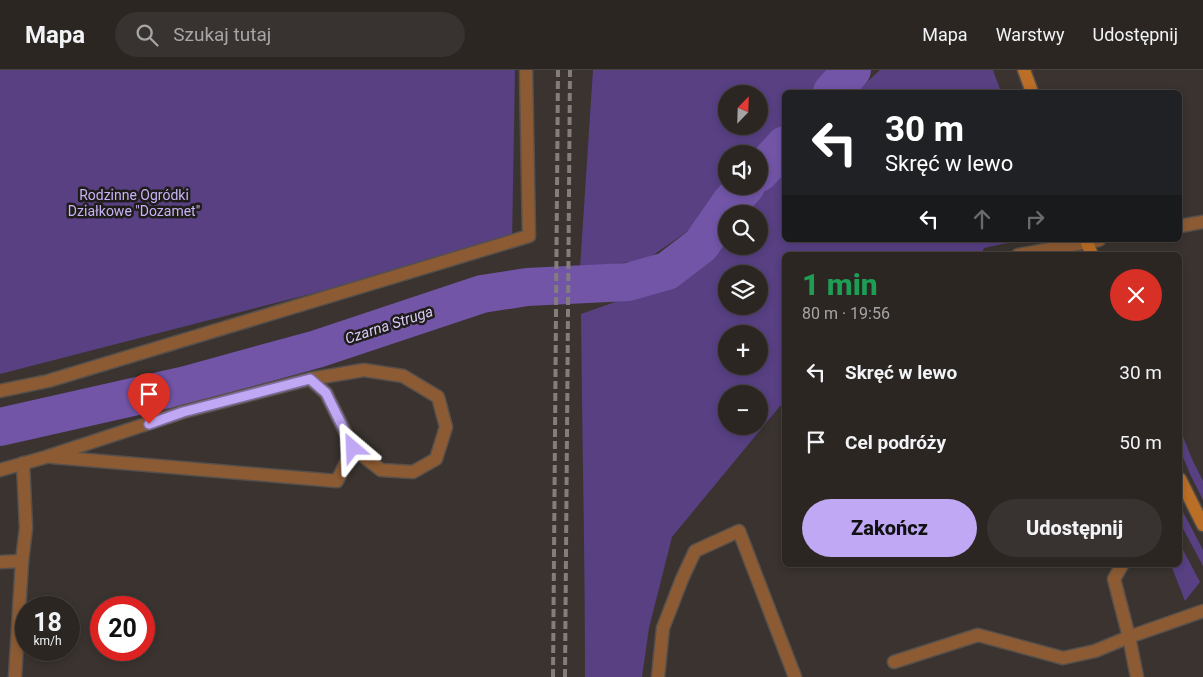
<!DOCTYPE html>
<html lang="pl">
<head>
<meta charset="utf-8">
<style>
  :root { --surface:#2c2623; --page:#383230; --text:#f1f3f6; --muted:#a6a5a6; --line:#484341; --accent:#c0a8f4 }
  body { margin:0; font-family:Roboto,sans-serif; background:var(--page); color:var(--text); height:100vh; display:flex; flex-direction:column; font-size:19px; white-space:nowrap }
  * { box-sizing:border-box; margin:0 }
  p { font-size:16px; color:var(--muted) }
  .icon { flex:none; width:28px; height:28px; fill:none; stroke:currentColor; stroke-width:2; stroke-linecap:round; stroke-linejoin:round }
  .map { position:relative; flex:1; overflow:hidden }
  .side { position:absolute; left:782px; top:182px; width:400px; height:315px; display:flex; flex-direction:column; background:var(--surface); border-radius:8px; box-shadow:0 2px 8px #0003,0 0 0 1px var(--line) }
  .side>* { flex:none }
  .banner { position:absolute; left:782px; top:20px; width:400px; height:152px; border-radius:8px; box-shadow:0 2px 8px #0003,0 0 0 1px var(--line); background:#202124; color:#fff; overflow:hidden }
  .needle { width:32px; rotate:23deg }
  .buttons { position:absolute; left:718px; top:15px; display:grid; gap:10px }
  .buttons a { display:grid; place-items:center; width:50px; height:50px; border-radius:50%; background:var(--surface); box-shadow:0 2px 8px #0003,0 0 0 1px var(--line); font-size:25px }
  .speed { position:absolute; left:15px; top:526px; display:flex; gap:10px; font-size:25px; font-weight:700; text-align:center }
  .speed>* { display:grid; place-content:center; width:65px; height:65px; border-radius:50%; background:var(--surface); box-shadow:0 2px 8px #0003,0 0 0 1px var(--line); line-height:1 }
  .speed small { font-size:12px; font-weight:400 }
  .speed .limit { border:8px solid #d22; background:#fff; color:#111 }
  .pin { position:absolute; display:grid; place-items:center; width:42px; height:42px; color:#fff; margin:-51px -21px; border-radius:50% 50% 50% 0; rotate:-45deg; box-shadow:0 0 5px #0007 }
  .pin .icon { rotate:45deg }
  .me { position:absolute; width:55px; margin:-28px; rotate:334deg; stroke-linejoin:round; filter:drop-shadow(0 0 4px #0008) }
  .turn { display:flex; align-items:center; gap:18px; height:105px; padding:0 20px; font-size:22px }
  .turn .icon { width:65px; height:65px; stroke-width:2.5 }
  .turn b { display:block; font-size:35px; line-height:42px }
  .lanes { display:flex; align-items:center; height:48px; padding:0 20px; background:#0003; justify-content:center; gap:25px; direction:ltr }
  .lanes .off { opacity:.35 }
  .round { display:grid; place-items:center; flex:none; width:52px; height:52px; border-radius:26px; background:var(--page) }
  .overview { display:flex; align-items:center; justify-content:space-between; height:85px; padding:0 20px }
  h1 { font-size:30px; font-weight:800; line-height:38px; color:#1e9e55 }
  .primary-button { display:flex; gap:10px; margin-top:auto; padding:10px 20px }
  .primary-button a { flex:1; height:58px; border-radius:30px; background:var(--accent); color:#111; font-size:20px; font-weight:800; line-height:58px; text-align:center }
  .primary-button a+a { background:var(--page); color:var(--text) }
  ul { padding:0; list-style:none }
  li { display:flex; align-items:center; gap:15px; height:70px; padding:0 20px }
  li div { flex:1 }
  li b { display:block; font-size:19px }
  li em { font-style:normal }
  header { display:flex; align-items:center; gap:30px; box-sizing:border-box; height:70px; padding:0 25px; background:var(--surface); border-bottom:1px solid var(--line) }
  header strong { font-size:24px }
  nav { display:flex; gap:28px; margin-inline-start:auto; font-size:18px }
  .search { width:350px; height:45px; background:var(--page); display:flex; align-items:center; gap:12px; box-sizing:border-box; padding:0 18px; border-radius:28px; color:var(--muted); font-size:19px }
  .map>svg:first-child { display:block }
  .green { fill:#584083; fill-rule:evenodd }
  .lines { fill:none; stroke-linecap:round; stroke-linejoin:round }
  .river { stroke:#7255a7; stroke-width:38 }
  .lane-casing { stroke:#56504c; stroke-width:15 }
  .secondary-casing { stroke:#56504c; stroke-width:15 }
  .lane { stroke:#8c5b33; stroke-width:12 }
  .secondary { stroke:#bb6e26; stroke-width:12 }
  .rail { stroke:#847e7b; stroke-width:4; stroke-dasharray:8 4; stroke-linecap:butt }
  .route-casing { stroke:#7d6d9f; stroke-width:12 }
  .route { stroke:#c0a8f4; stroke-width:9 }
  .labels { text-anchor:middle; stroke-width:5; stroke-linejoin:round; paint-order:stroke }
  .park-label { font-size:14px; fill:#c7b3f6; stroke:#1f1c1a }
  .water-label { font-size:15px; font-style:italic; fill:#d7caf7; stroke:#1f1c1a }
</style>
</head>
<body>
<header>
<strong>Mapa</strong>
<div class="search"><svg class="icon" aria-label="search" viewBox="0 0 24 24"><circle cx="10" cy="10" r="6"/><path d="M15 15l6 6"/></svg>Szukaj tutaj</div>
<nav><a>Mapa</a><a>Warstwy</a><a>Udostępnij</a></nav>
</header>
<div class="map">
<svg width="1203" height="607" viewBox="0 0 1203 607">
  <rect width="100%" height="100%" fill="#3a332f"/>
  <g class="green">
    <polygon points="0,0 515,0 512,172 0,304"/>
    <path d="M593,0H830L811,22H785V53L758,84H726V116H730L698,154L646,190L580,198ZM726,24H759V56H726Z"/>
    <polygon points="880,0 993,0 1001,22 856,22"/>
    <path d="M785,96V170H1021L984,178L981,185H785V330L672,467L649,558L642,607H585C585,486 582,365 581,244L683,208L726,159V176H759V144H740ZM726,204H759V236H726ZM726,264H759V296H726ZM726,324H759V356H726Z"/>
    <polygon points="1180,359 1192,389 1203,411 1203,430 1190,404 1180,380"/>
    <polygon points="1180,436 1203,480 1203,496 1180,453"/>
    <polygon points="1180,474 1200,512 1185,531 1171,495 1180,495"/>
  </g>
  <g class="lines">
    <g class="river">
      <polyline points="832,22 852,0"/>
      <polyline points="759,103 785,75"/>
      <polyline points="0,357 186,315 317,279 482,224 527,217 628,212 667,201 701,175 731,132 746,116"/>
    </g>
    <g class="lane-casing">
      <g id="lane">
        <polyline points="1180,156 1203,152"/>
        <polyline points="1018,185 1099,170"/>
        <polyline points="0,321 48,311 529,166 526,0"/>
        <polyline points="52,387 337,411 353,378"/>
        <polyline points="0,400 46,387 183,342 310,309 364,300 403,306 438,327 446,357 436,389 413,402 381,400 353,378 326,323 310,309"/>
        <polyline points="0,492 22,491"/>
        <polyline points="1122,495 1114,509 1129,567 1137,607"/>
        <polyline points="894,592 978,565 1063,588 1095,581 1129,567 1203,541"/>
        <polyline points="15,607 22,491 26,458 23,393"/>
        <polyline points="658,607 663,558 682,509 695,481 739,461 795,607"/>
      </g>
    </g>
    <g class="secondary-casing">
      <g id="secondary">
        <polyline points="1024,0 1032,22"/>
        <polyline points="1086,170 1092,185"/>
        <polyline points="1180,409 1203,455"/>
      </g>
    </g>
    <use href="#lane" class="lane"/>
    <use href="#secondary" class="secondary"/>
    <g class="rail">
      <polyline points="553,607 558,0"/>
      <polyline points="565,607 570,0"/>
    </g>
  </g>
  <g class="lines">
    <g class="route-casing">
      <polyline id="route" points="149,354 183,342 310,309 326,323 353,378"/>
    </g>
    <use href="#route" class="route"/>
  </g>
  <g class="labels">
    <g class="park-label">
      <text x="134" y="130">Rodzinne Ogródki<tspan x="134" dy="16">Działkowe "Dozamet"</tspan></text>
    </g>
    <g class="water-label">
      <text transform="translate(389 255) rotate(-18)" y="5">Czarna Struga</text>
    </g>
  </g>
</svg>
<div class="buttons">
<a><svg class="needle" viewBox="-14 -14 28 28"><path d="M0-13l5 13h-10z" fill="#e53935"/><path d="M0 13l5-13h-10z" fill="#a6a5a6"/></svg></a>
<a><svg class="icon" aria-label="sound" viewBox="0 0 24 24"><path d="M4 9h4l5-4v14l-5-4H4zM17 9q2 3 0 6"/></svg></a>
<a><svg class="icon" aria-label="search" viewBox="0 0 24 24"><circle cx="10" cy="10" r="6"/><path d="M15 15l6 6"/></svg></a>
<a><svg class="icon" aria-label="layers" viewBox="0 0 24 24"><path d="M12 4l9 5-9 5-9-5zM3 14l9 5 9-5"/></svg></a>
<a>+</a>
<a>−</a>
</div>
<div class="speed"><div>18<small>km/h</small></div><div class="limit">20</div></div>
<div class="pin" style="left:149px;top:354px;background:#d93025"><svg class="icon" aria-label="arrive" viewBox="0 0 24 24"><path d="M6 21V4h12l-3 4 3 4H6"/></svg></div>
<svg class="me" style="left:353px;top:378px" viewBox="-20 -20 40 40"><path d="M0-17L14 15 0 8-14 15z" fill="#c0a8f4" stroke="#fff" stroke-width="4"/></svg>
<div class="banner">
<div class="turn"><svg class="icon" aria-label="left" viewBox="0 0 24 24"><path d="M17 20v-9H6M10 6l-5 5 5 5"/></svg><div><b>30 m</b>Skręć w lewo</div></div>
<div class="lanes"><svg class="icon" aria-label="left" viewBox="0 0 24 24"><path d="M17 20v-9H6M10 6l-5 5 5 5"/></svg><svg class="icon off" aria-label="ahead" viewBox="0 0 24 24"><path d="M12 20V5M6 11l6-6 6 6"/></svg><svg class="icon off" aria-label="right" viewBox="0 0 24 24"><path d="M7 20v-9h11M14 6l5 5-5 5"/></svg></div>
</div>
<section class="side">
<div class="overview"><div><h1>1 min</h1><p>80 m · 19:56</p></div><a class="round" style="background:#d93025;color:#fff"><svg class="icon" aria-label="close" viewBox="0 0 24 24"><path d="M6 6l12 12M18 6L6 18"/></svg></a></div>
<ul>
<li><svg class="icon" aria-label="left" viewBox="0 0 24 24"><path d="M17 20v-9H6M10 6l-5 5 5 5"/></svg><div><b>Skręć w lewo</b></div><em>30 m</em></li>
<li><svg class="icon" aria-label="arrive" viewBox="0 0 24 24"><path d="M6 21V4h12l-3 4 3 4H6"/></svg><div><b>Cel podróży</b></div><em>50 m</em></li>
</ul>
<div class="primary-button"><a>Zakończ</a><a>Udostępnij</a></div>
</section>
</div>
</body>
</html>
